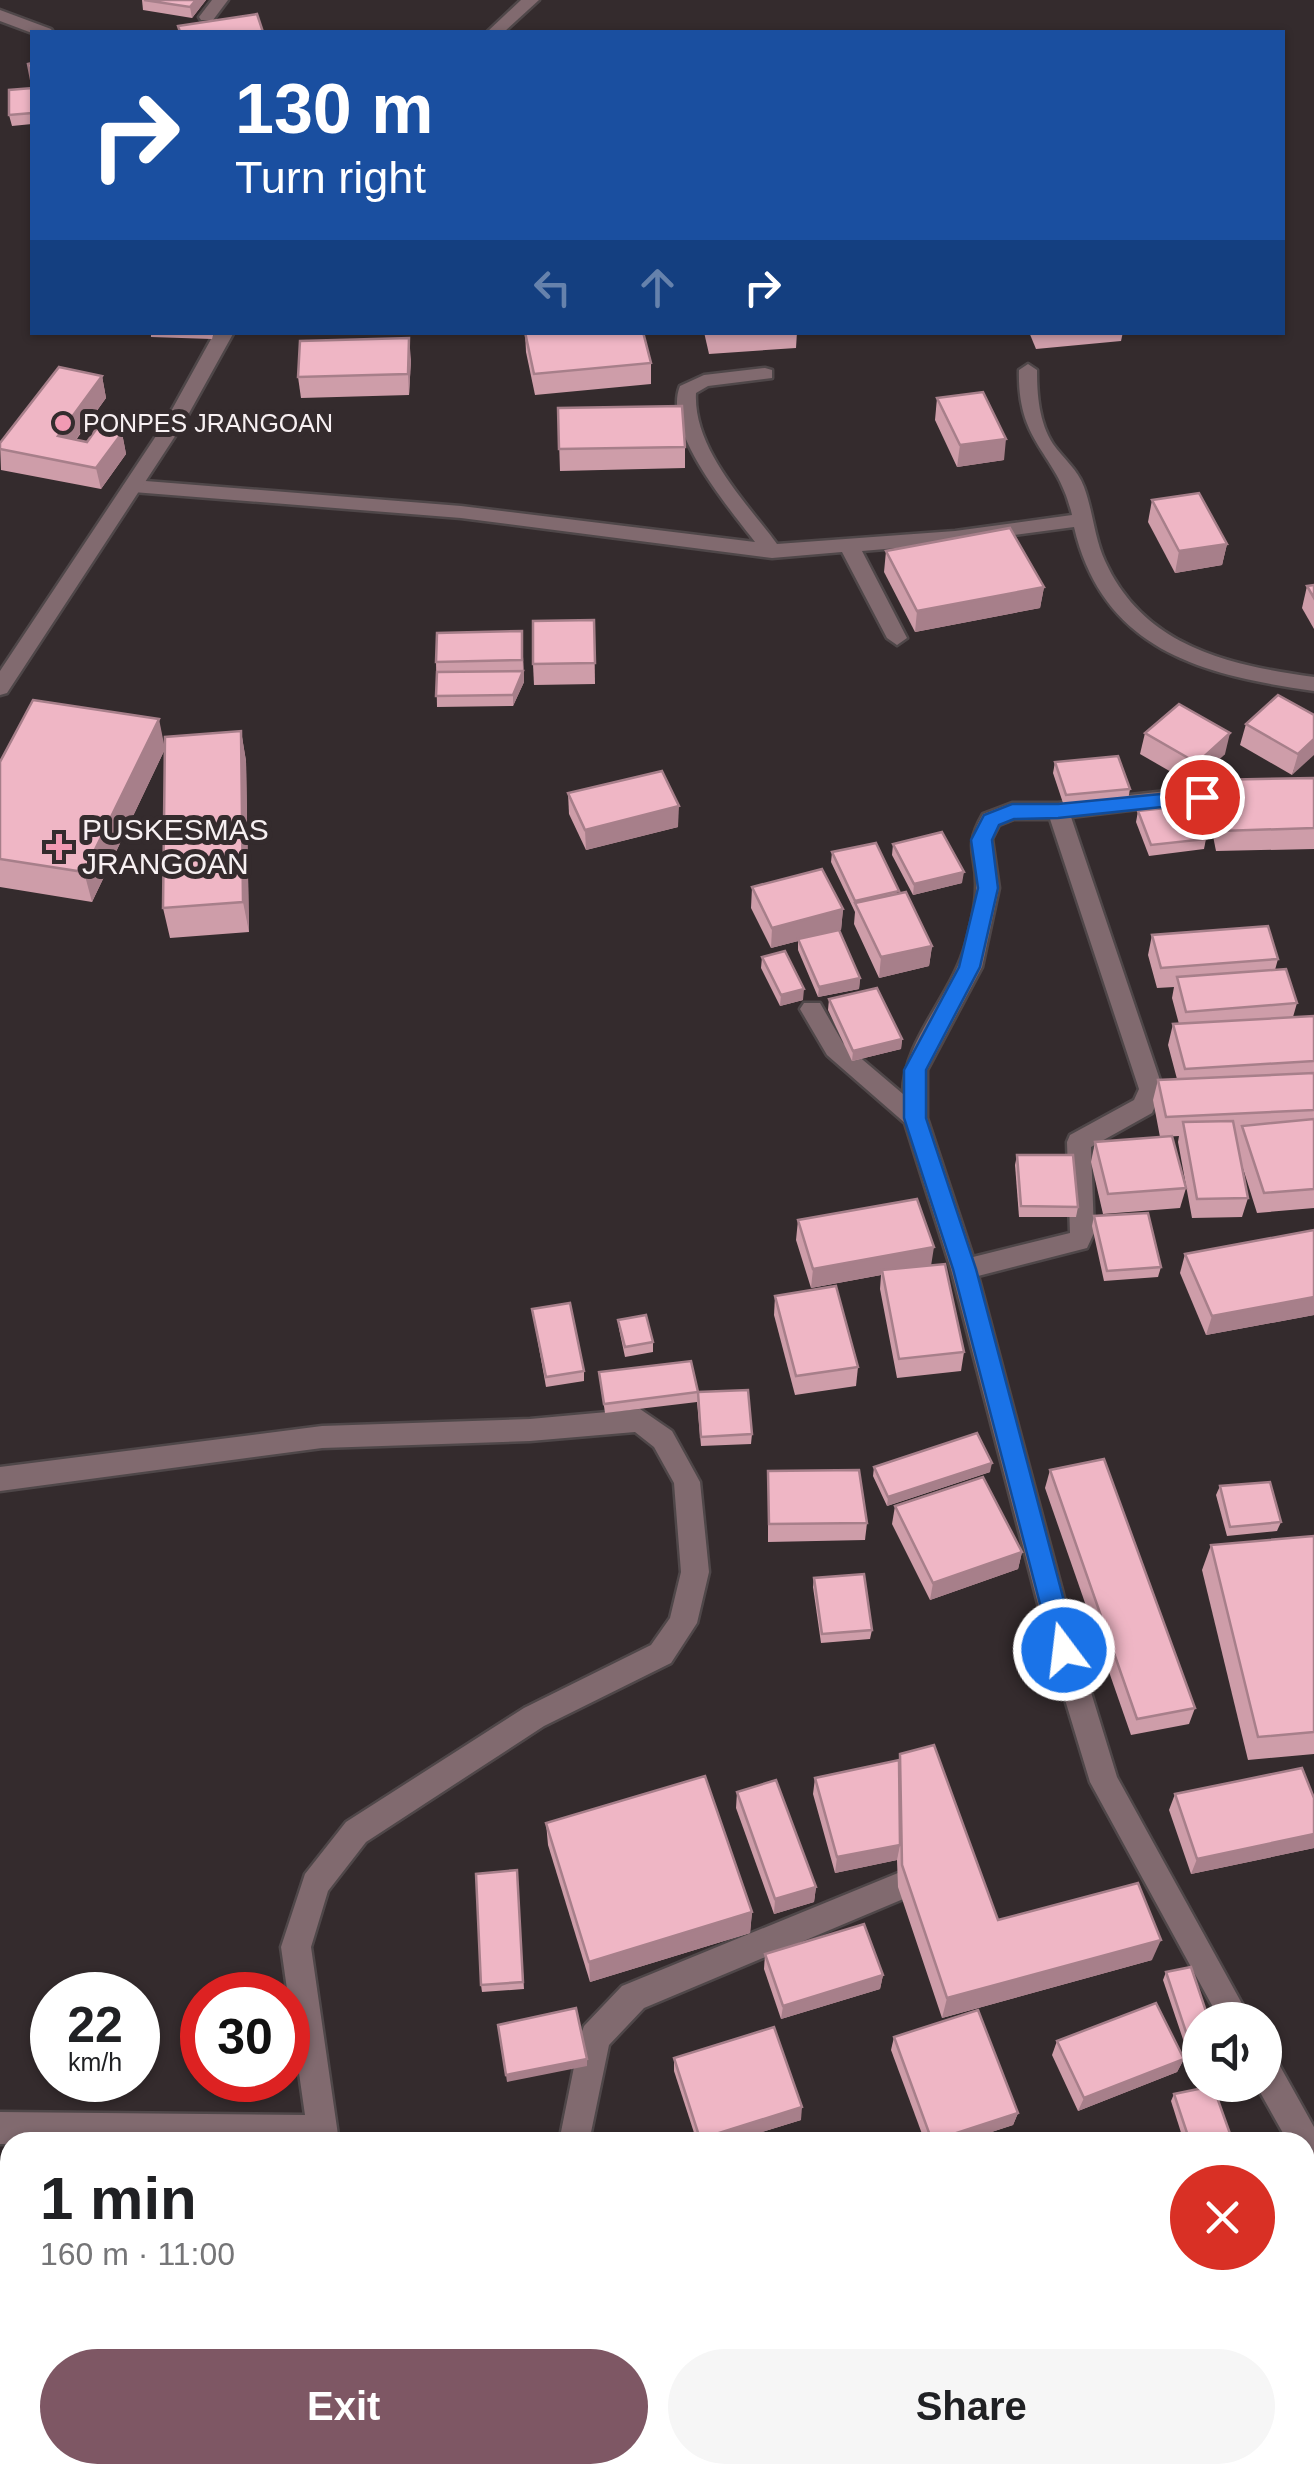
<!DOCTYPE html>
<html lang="en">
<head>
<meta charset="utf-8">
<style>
  :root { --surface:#fff; --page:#f6f6f6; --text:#202124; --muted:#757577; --accent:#7e5764 }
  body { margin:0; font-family:Arial,sans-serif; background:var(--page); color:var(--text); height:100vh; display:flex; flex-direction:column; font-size:38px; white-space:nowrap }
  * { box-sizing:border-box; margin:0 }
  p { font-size:32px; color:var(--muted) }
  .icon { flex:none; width:55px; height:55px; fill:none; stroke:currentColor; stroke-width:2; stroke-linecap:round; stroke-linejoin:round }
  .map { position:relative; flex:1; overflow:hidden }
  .sheet { position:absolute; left:0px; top:2132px; width:1315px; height:352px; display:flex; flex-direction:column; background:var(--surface); border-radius:30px 30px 0 0; box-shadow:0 2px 8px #0004 }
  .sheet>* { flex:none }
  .banner { position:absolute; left:30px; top:30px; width:1255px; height:305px; border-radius:0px; box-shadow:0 2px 8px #0004; background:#1a4fa0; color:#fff; overflow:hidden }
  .controls { position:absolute; left:1182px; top:2002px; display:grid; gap:20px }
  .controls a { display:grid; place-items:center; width:100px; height:100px; border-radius:50%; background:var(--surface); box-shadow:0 2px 8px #0004; font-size:50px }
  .speed { position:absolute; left:30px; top:1972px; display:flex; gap:20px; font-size:50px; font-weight:700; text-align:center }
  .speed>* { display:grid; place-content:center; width:130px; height:130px; border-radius:50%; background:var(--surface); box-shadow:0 2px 8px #0004; line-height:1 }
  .speed small { font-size:25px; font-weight:400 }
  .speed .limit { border:15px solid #d22; background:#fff; color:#111 }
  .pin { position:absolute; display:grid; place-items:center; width:85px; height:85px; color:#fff; margin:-42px; border:5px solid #fff; border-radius:50%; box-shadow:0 2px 10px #0007 }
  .me { position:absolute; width:110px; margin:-55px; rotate:345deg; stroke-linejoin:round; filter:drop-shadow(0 0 8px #0008) }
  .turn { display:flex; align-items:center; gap:35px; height:210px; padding:0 40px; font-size:45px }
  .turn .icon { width:130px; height:130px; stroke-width:2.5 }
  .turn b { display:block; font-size:70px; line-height:85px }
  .lanes { display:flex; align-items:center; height:95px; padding:0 40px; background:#0003; justify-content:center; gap:50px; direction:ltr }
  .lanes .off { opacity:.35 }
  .round { display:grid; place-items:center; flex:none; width:105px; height:105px; border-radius:52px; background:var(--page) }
  .head { display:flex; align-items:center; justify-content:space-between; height:170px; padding:0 40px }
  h1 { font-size:60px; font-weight:700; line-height:75px }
  .cta { display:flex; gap:20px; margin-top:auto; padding:20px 40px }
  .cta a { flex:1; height:115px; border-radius:60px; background:var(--accent); color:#fff; font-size:40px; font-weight:700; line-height:115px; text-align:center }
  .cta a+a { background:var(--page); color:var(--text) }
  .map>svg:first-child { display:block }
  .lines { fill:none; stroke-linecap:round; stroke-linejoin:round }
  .minor-casing { stroke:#4f4749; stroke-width:5 }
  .tertiary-casing { stroke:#4f4749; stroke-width:5 }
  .minor { fill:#816a6f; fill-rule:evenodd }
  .tertiary { fill:#816a6f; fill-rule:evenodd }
  .wall { fill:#ce9da9 }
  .shaded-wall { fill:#a77f8a }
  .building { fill:#efb6c5; stroke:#a77f8a; stroke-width:2.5 }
  .route { fill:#1a73e8; stroke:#114b97; stroke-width:2.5 }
  .poi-dot { fill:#f19ab3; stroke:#342b2d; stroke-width:4 }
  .labels { text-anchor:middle; stroke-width:10; stroke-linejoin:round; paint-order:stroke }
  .far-poi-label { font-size:25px; fill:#f7f0f2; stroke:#342b2d; text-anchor:start }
  .poi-label { font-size:30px; fill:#f7f0f2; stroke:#342b2d; text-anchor:start }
</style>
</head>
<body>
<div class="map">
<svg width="1314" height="2484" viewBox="0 0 1314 2484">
  <rect width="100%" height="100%" fill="#342b2d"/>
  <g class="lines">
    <g class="minor-casing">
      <g id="minor">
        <polygon points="212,0 228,0 213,20 201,20 199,17"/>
        <polygon points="0,10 51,29 53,32 32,33 0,21"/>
        <path d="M1028,364L1037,370C1037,395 1039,422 1053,444C1063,458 1078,470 1084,487C1093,511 1094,537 1105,561C1144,647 1229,665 1314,677V691C1203,675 1103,651 1074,527L955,543L862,551L907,638L897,645L887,638L842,552L772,558L461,518L133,492L123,486L133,480L461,506L755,542C729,508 662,430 680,386L704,375L765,368L772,370V378L708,386L696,393C693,449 746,502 777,544L955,531L1072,515C1058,452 1017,446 1019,370Z"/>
        <path d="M1239,783L1247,786L1250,791L1247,796L1071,817L1163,1089L1152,1113L1091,1147L1094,1233L1087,1248L978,1276L1078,1650L1117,1777L1251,2020H1220L1090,1782L1050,1650L951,1269L905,1123L827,1055L800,1009L804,1003H820L843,1043L903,1094C903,1040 952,996 966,943C970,927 976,907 976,889C978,854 962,851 983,814L1012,803H1058ZM1014,819H1050L1139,1089L1134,1100L1070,1135L1067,1142L1070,1233L973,1257L927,1118V1070L982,967L999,888L992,839L999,825Z"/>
        <polygon points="640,1409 672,1431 700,1482 709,1572 697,1623 671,1663 544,1726 366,1842 328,1891 311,1947 339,2142 0,2144 0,2112 305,2115 281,1947 305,1874 346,1822 524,1708 651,1645 670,1618 681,1572 674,1483 654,1447 635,1432 530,1441 322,1448 0,1491 0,1467 322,1426 530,1419"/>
        <polygon points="898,1873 908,1877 913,1887 908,1897 644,2008 609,2045 589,2142 559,2142 580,2037 584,2026 622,1986"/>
        <polygon points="1265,2055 1276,2059 1314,2127 1314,2154 1305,2158 1305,2142 1288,2142 1256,2085 1265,2085"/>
        <polygon points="727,2475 768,2475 772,2484 731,2484"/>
      </g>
    </g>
    <g class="tertiary-casing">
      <g id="tertiary">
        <polygon points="521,0 539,0 504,32 487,32"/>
        <polygon points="215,332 234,332 183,424 7,693 0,695 0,671 164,424"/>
      </g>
    </g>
    <use href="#minor" class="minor"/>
    <use href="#tertiary" class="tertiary"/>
  </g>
  <g class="wall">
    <polygon points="142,0 206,0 192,18 143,10"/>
    <polygon points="32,88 32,124 12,126 9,115"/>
    <polygon points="151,332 214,332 212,339 151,337"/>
    <polygon points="525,332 651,363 651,384 535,395 526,352"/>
    <polygon points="704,332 797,332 796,348 709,354"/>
    <polygon points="1029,332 1123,332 1121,341 1036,349"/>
    <polygon points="411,359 409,395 301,398 298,377"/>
    <polygon points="102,376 106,398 76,440 87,442 122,433 126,454 101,489 1,470 0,443"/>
    <polygon points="937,398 1004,460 957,467 935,420"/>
    <polygon points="558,408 685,447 685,468 560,471"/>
    <polygon points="1152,500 1227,544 1222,565 1175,573 1148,522"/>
    <polygon points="886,551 1044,587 1040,608 915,632 884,572"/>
    <polygon points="1314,585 1314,629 1302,608 1307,586"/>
    <polygon points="594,620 595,684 534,685 533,664"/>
    <polygon points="522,631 524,682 513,706 437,707 436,662"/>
    <polygon points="1314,715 1292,775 1240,745 1246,724"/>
    <polygon points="241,731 246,761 249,932 170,938 163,908 165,749 92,902 0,887 0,762 165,747"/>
    <polygon points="1145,733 1225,754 1192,784 1140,754"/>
    <polygon points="1055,762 1130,789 1128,800 1064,806 1053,773"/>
    <polygon points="1314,778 1314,849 1216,851 1206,801 1210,780"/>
    <polygon points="568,793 678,827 586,850 569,814"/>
    <polygon points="1138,811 1206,839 1204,849 1149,856 1136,822"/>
    <polygon points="893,844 962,883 913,895 892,855"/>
    <polygon points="832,852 899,894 932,946 929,966 879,978 854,924 855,912 831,862"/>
    <polygon points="752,887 843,909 841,930 839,930 860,978 859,989 818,997 798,950 798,941 771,948 751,908"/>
    <polygon points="1152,935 1278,959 1275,970 1297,1003 1293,1017 1314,1016 1314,1208 1257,1213 1241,1162 1248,1198 1242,1217 1192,1218 1178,1142 1179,1136 1160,1137 1153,1100 1158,1080 1177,1079 1168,1045 1173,1024 1179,1024 1172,998 1174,987 1157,988 1148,955"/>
    <polygon points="762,957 803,1000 780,1006 761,968"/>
    <polygon points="829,999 902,1039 901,1049 852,1061 828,1010"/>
    <polygon points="1095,1142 1186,1188 1180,1208 1103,1214 1091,1162"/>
    <polygon points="1017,1155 1078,1207 1076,1217 1019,1217 1015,1165"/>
    <polygon points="1094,1216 1161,1267 1158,1277 1104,1281 1092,1226"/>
    <polygon points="798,1220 931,1266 964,1352 961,1371 897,1378 880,1289 881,1275 811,1288 796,1240"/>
    <polygon points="1314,1230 1314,1315 1206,1335 1180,1273 1185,1254"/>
    <polygon points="775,1296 858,1367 856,1386 795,1395 774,1315"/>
    <polygon points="532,1309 584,1371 584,1381 546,1387"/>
    <polygon points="618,1320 653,1342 653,1352 625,1357 619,1329"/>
    <polygon points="599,1372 698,1392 752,1434 751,1444 701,1446 697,1402 605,1413"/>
    <polygon points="874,1467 990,1472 887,1506 873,1476"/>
    <polygon points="1050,1470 1195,1708 1189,1724 1131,1735 1045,1488"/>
    <polygon points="768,1471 867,1523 865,1540 768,1542"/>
    <polygon points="1220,1486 1281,1522 1277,1531 1227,1536 1216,1495"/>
    <polygon points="895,1506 1022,1552 1018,1569 930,1600 892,1524"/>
    <polygon points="1314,1536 1314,1754 1248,1760 1202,1570 1211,1545"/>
    <polygon points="814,1578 872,1630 870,1639 821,1643 813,1587"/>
    <polygon points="900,1754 998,1920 1152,1960 942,2018 898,1887 897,1860 835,1873 813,1794 815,1778 899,1760"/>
    <polygon points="737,1792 816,1887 814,1902 774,1914 736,1808"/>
    <polygon points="1175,1794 1314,1798 1314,1848 1191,1874 1169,1810"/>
    <polygon points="546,1823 752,1912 750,1933 590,1982 548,1845"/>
    <polygon points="517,1870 524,1989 482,1992 481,1985"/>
    <polygon points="765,1954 883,1975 880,1989 781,2019 764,1969"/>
    <polygon points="1166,1972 1200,2020 1200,2052 1188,2054 1163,1980"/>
    <polygon points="894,2037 1018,2113 1013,2125 961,2142 925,2142 891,2050"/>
    <polygon points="1057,2041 1184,2059 1177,2072 1078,2111 1052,2055"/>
    <polygon points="674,2058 801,2120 729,2142 697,2142 674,2071"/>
    <polygon points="1174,2094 1233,2142 1184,2142 1171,2101"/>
    <polygon points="1314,2309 1314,2409 1305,2410 1305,2310"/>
  </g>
  <g class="shaded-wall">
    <polygon points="196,0 206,0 192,18 190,7"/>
    <polygon points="409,338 411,359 409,395 408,374"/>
    <polygon points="102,376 106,398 63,457 58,436"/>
    <polygon points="122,433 126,454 101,489 96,468"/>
    <polygon points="1006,439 1004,460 957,467 960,445"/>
    <polygon points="1227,544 1222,565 1175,573 1179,551"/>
    <polygon points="1044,587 1040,608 915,632 917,611"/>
    <polygon points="522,631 524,682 513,706 513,695 523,671"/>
    <polygon points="159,719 165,749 92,902 84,872"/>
    <polygon points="241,731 246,761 249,932 243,902"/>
    <polygon points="1230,733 1225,754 1192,784 1197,763"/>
    <polygon points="1314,739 1314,755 1292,775 1298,754"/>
    <polygon points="679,806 678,827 586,850 585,830"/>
    <polygon points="964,872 962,883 913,895 914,884"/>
    <polygon points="843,909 841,930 771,948 772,928"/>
    <polygon points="932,946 929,966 879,978 881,957"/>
    <polygon points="860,978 859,989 818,997 819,987"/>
    <polygon points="804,989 803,1000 780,1006 781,995"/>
    <polygon points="902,1039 901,1049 852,1061 853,1051"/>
    <polygon points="934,1247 931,1266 882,1270 881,1275 811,1288 813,1269"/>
    <polygon points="1314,1297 1314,1315 1206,1335 1212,1316"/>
    <polygon points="992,1463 990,1472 887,1506 888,1497"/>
    <polygon points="1022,1552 1018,1569 930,1600 933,1583"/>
    <polygon points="1314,1834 1314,1848 1191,1874 1197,1859"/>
    <polygon points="900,1845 897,1860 835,1873 837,1857"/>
    <polygon points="816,1887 814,1902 774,1914 775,1899"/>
    <polygon points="752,1912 750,1933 590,1982 589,1962"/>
    <polygon points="1161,1940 1152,1960 942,2018 947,1998"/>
    <polygon points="883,1975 880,1989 781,2019 783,2006"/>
    <polygon points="1200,2046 1200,2052 1188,2054 1191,2047"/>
    <polygon points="587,2059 587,2066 507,2082 506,2075"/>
    <polygon points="1184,2059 1177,2072 1078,2111 1084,2098"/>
    <polygon points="802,2107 801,2120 729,2142 700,2142 700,2139"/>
    <polygon points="1018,2113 1013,2125 961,2142 932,2142 932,2141"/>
  </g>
  <g class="building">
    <polygon points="144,0 196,0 190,7"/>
    <polygon points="257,14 263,32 180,32 178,26"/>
    <polygon points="32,63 32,84 28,64"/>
    <polygon points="32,88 32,113 9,115 9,90"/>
    <polygon points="525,332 643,332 651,363 534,374"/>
    <polygon points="409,338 408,374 298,377 300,341"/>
    <polygon points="59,367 102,376 58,436 87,442 97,428 122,433 96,468 0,449 0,443"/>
    <polygon points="983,392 1006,439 960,445 937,398"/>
    <polygon points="682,406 685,447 559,449 558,408"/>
    <polygon points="1199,493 1227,544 1179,551 1152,500"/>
    <polygon points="1010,528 1044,587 917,611 886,551"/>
    <polygon points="1314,585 1314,598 1307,586"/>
    <polygon points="594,620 595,663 533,664 533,621"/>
    <polygon points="522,631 522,660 436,662 437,633"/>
    <polygon points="523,671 513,695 436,696 437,672"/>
    <polygon points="1278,695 1314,715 1314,739 1298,754 1246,724"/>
    <polygon points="33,700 159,719 84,872 0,859 0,762"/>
    <polygon points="1179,704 1230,733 1197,763 1145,733"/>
    <polygon points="241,731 243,902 163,908 165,737"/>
    <polygon points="1118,756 1130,789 1066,795 1055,762"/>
    <polygon points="662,771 679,806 585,830 568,793"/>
    <polygon points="1314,778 1314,828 1221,831 1210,780"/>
    <polygon points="1193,805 1206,839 1151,845 1138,811"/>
    <polygon points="942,832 964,872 914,884 893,844"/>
    <polygon points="876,843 899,891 855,901 832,852"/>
    <polygon points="822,869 843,909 772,928 752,887"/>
    <polygon points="906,892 932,946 881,957 855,903"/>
    <polygon points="1268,926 1278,959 1161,968 1152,935"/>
    <polygon points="839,930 860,978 819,987 798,939"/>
    <polygon points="785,951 804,989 781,995 762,957"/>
    <polygon points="1286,969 1297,1003 1186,1012 1177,977"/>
    <polygon points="877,988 902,1039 853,1051 829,999"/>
    <polygon points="1314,1016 1314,1061 1185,1069 1173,1024"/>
    <polygon points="1314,1073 1314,1110 1166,1117 1158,1080"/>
    <polygon points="1314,1119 1314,1189 1264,1193 1242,1126"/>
    <polygon points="1233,1121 1248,1198 1197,1199 1183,1122"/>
    <polygon points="1172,1136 1186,1188 1108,1194 1095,1142"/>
    <polygon points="1017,1155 1073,1155 1078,1207 1021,1206"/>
    <polygon points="917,1199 934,1247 813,1269 798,1220"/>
    <polygon points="1148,1213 1161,1267 1107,1271 1094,1216"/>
    <polygon points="1314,1230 1314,1297 1212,1316 1185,1254"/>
    <polygon points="945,1264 964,1352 899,1359 882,1270"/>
    <polygon points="836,1286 858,1367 796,1376 775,1296"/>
    <polygon points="570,1303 584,1371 546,1377 532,1309"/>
    <polygon points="646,1315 653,1342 625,1347 618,1320"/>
    <polygon points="691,1361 698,1392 604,1404 599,1372"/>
    <polygon points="748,1390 752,1434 701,1437 698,1392"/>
    <polygon points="977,1433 992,1463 888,1497 874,1467"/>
    <polygon points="1104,1459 1195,1708 1137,1719 1050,1470"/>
    <polygon points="859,1470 867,1523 769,1524 768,1471"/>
    <polygon points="983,1477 1022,1552 933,1583 895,1506"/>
    <polygon points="1270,1482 1281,1522 1230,1527 1220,1486"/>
    <polygon points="1314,1536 1314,1732 1258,1737 1211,1545"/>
    <polygon points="864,1574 872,1630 822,1634 814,1578"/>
    <polygon points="934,1745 998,1920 1138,1883 1161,1940 947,1998 902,1865 900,1754"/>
    <polygon points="899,1760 900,1845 837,1857 815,1778"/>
    <polygon points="1302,1768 1314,1798 1314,1834 1197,1859 1175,1794"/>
    <polygon points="705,1776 752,1912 589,1962 546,1823"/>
    <polygon points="776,1780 816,1887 775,1899 737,1792"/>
    <polygon points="517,1870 523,1982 481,1985 476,1874"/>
    <polygon points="864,1924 883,1975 783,2006 765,1954"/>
    <polygon points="1191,1967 1209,2020 1200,2020 1200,2046 1191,2047 1166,1972"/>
    <polygon points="1156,2003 1184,2059 1084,2098 1057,2041"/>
    <polygon points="576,2008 587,2059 506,2075 498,2025"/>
    <polygon points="978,2010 1018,2113 932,2141 894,2037"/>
    <polygon points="774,2027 802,2107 700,2139 674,2058"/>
    <polygon points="1213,2086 1233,2142 1190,2142 1174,2094"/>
    <polygon points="1314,2309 1314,2397 1305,2397 1305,2310"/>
  </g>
  <polygon class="route" points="1202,790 1211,797 1209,802 1058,818 1014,819 999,825 992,840 998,888 980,967 926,1070 926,1118 976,1269 1077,1650 1073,1658 1064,1661 1056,1658 1052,1650 953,1269 904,1118 904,1070 959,967 978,888 971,840 984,815 1012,804 1058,804"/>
  <g class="poi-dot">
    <circle cx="63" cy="423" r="10"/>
    <path d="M54 832h10v10h10v10h-10v10h-10v-10h-10v-10h10z"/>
  </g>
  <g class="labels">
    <g class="far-poi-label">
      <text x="83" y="432">PONPES JRANGOAN</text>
    </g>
    <g class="poi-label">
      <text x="82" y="840">PUSKESMAS<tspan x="82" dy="34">JRANGOAN</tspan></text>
    </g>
  </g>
</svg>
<div class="controls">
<a><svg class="icon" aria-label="sound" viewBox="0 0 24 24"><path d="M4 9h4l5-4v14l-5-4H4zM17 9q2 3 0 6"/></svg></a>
</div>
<div class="speed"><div>22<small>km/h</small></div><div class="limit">30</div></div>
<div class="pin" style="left:1202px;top:797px;background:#d93025"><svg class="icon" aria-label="arrive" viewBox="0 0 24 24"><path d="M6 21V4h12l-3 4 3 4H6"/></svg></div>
<svg class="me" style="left:1064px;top:1650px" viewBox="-20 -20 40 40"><circle r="17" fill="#1a73e8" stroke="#fff" stroke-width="3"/><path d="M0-11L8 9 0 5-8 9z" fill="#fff"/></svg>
<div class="banner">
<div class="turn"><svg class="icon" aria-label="right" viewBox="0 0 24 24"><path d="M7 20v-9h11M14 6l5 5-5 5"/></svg><div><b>130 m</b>Turn right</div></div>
<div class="lanes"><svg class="icon off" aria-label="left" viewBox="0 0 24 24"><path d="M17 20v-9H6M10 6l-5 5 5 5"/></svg><svg class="icon off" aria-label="ahead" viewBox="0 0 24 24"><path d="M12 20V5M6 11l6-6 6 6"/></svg><svg class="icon" aria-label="right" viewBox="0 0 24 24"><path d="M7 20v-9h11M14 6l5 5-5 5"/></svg></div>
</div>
<section class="sheet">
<div class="head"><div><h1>1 min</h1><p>160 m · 11:00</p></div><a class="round" style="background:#d93025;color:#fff"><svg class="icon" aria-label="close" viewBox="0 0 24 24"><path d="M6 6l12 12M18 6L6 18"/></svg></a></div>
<div class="cta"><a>Exit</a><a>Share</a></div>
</section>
</div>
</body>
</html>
